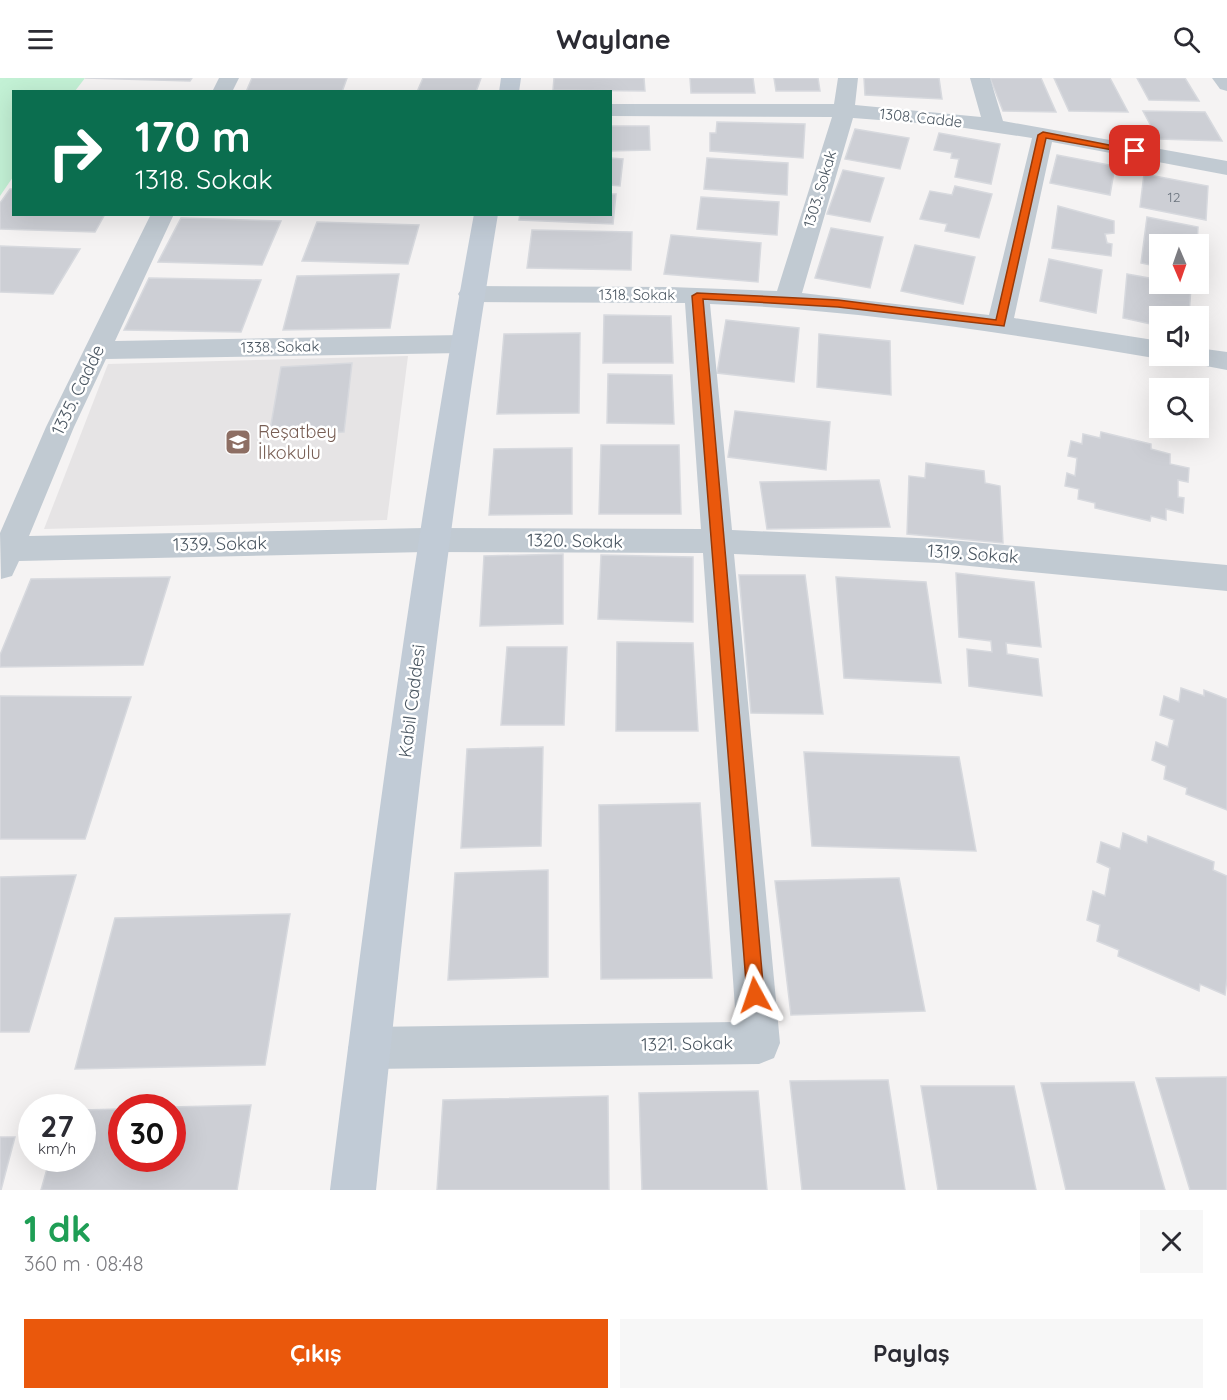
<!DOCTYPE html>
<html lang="tr">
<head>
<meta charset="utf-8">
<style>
  :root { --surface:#fff; --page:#f7f7f7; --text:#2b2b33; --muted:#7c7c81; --accent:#ea580c }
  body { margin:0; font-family:Quicksand,sans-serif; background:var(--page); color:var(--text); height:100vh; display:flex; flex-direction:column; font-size:22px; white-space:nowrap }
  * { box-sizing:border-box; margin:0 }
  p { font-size:20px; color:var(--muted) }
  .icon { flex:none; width:33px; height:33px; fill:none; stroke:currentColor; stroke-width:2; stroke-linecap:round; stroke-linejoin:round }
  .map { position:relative; height:1112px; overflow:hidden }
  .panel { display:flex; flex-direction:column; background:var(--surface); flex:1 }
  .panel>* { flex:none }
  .banner { position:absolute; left:12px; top:12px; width:600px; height:126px; border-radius:0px; box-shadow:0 6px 24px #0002; background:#0b6e4f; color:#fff; overflow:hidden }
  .needle { width:39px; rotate:178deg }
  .fabs { position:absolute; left:1149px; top:156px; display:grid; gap:12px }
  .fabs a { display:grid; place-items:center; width:60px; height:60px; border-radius:0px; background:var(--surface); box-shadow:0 6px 24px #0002; font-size:30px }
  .speed { position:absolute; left:18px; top:1016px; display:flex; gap:12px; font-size:30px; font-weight:700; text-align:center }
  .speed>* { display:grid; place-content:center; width:78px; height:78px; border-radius:50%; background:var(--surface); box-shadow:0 6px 24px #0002; line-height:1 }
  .speed small { font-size:15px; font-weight:400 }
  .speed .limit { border:9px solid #d22; background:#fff; color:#111 }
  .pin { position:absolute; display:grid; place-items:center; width:51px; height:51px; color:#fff; margin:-26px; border-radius:12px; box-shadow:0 3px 9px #0006 }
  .me { position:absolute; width:66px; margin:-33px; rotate:355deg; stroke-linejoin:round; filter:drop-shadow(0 0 4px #0008) }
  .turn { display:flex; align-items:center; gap:21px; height:126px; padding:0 24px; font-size:27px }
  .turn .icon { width:78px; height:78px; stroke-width:2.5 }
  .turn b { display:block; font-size:42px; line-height:51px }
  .round { display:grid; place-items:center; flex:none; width:63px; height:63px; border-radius:0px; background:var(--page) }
  .head { display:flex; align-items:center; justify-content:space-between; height:102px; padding:0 24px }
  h1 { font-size:36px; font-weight:700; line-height:45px; color:#1e9e55 }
  .primary-button { display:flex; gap:12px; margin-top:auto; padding:12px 24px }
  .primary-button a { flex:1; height:69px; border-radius:0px; background:var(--accent); color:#fff; font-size:24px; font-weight:700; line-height:69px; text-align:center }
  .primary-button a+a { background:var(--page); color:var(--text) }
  header { display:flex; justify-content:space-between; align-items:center; height:78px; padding:0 24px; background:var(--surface); font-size:27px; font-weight:700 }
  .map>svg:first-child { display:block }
  .education { fill:#e6e4e5 }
  .green { fill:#c3f1d5 }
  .building { fill:#cdcfd5; stroke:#d7d9de; stroke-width:1.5 }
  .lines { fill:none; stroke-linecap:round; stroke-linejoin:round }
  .street { fill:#c1cad2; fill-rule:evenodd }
  .secondary { fill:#c1cbd6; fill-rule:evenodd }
  .route { fill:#ea580c; stroke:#983908; stroke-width:1.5 }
  .labels { text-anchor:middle; stroke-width:5; stroke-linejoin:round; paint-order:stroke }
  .far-number-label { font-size:14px; fill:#6b747e }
  .far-street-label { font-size:15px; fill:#4a5661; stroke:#fff }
  .street-label { font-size:18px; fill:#4a5661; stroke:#fff }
  .education-label { font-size:18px; fill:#785e54; stroke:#fff; text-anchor:start }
</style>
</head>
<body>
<header><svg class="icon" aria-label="menu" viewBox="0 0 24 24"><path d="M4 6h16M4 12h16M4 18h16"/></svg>Waylane<svg class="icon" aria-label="search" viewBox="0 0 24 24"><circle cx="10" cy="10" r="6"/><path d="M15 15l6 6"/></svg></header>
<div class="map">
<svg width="1227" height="1112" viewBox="0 0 1227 1112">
  <rect width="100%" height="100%" fill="#f5f3f3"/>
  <polygon class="education" points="408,278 387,442 44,451 108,286"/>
  <polygon class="green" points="0,0 85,0 75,13 14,14 13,99 0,118"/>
  <g class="building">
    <polygon points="85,0 192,0 190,3"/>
    <polygon points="252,0 347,0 342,14 246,14"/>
    <polygon points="423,0 481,0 476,14 417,14"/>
    <polygon points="554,0 644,0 645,13 553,12"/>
    <polygon points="690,0 753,0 755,15 691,15"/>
    <polygon points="774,0 818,0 820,13 776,13"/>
    <polygon points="864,0 939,0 942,21 865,17"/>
    <polygon points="990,0 1041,0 1056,34 1003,33"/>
    <polygon points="1054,0 1110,0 1128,34 1069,33"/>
    <polygon points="1137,0 1185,0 1199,23 1149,22"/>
    <polygon points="1143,33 1205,34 1222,63 1158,61"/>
    <polygon points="717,44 805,46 803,80 710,73 710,55 716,55"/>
    <polygon points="610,48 649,48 650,72 610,73"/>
    <polygon points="855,51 909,60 900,91 845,81"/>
    <polygon points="939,55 1000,66 991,106 955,99 959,81 951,80 952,75 934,72"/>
    <polygon points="1057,77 1115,88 1110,117 1050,105"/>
    <polygon points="610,80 623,81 620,108 610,107"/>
    <polygon points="707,80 788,85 787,117 704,111"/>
    <polygon points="843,92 884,100 870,144 827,136"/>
    <polygon points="1144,96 1208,108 1206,142 1140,129"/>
    <polygon points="955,108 992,116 979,160 945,153 947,146 920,141 930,113 952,117"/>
    <polygon points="10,111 14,111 14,136 105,136 95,154 0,151 0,125"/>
    <polygon points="610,116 616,116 613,146 519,142 520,136 610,136"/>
    <polygon points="701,119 779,124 777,157 697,151"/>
    <polygon points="1058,128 1114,143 1114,155 1105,156 1107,165 1112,166 1111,178 1052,170"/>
    <polygon points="1147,139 1198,149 1197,166 1160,166 1160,189 1141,185"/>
    <polygon points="181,140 281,143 262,187 158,184"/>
    <polygon points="317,144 419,147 408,186 302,183"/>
    <polygon points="831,150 883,159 870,210 815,200"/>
    <polygon points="532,152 632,154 631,192 527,190"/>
    <polygon points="671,157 761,165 758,204 664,196"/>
    <polygon points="915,167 975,179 963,226 901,213"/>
    <polygon points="0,168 80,171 53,216 0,214"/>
    <polygon points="1049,181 1102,192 1096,235 1040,223"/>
    <polygon points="399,196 390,250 283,252 297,198"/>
    <polygon points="1127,196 1160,202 1160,206 1191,209 1189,238 1160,238 1160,248 1123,240"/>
    <polygon points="149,200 261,202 241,254 124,252"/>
    <polygon points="604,237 671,238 673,285 603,285"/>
    <polygon points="726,242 799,250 794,304 717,295"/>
    <polygon points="580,255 579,335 497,336 504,256"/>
    <polygon points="819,256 890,263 891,317 817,309"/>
    <polygon points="352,285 344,354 269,358 281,289"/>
    <polygon points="608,296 672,297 674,346 607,345"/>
    <polygon points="735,333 830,344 826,392 728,379"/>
    <polygon points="1101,354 1151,366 1151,371 1170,376 1170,386 1189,390 1188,404 1178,402 1178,419 1184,420 1183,435 1166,431 1166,442 1151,438 1150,443 1095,430 1095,425 1078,421 1079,411 1065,408 1067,395 1075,398 1077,380 1068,378 1071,363 1082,366 1083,356 1100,360"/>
    <polygon points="601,367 679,367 681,436 599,436"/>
    <polygon points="572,370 572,436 489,437 494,371"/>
    <polygon points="926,385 984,393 985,405 1000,408 1003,465 907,456 909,398 925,400"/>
    <polygon points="879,402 890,449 767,451 760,404"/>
    <polygon points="563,476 563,546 480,548 484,478"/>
    <polygon points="601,477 693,479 693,544 598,541"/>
    <polygon points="956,495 1034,504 1041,569 1006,565 1007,576 1038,581 1042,618 969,608 967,571 992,574 991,563 959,559"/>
    <polygon points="739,497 805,497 823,636 751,635"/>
    <polygon points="170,499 143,587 0,589 0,577 31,501"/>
    <polygon points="836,499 926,504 941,605 844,600"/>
    <polygon points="617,564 693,565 698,653 616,653"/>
    <polygon points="507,569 567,569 564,647 501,647"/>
    <polygon points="1181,610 1204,618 1204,612 1227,621 1227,732 1186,716 1187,710 1164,701 1166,688 1152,682 1156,664 1168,669 1174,642 1160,637 1164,618 1179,624"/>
    <polygon points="0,618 131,619 85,761 0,761"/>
    <polygon points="543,669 541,768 461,770 467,671"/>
    <polygon points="804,674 959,679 976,773 812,768"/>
    <polygon points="700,725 712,900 601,901 599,727"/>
    <polygon points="1123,755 1147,765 1148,758 1214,784 1213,792 1227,798 1227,900 1225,917 1200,906 1199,913 1118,878 1119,872 1097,863 1100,847 1087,842 1093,813 1105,818 1110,790 1097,784 1101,764 1120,771"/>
    <polygon points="548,792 548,899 448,902 455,795"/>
    <polygon points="76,797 29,954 0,954 0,799"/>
    <polygon points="899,800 925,933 791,937 775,803"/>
    <polygon points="290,836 265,987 75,991 115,840"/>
    <polygon points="1227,999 1227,1112 1190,1112 1156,1000"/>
    <polygon points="888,1002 905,1112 802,1112 790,1003"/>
    <polygon points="1134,1004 1165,1112 1066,1112 1041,1005"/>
    <polygon points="921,1008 1014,1008 1036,1112 938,1112"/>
    <polygon points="758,1013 767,1112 642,1112 639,1015"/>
    <polygon points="608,1018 609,1112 437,1112 443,1022"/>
    <polygon points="251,1027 237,1112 41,1112 50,1080 82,1080 82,1032 122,1031 122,1080 172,1080 172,1029"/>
    <polygon points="0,1059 15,1059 1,1112 0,1112"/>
  </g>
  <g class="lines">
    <g class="street">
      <polygon points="219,0 239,0 232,14 212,14"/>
      <path d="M838,0H858L855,27L981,39L970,0H990L1003,43L1227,83V97L1052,64L1014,240L1160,263V278H1170L1160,281C1011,256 862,232 710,226L732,452L939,461L1227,487V513L939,485L734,476L780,965L774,980L759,986L369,991L354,985L348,970L354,955L369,949L736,944L703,475L425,474L19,483L12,498L1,501L0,455L46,349L151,136H174L115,263L462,257L471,260L475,266L471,272L462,275L106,281L74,349L29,458L425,450L701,451L685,225L471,224L462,222L458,216L462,210L471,208L670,209L777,213L832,39L610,38V26H834ZM853,40L945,47L1032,60L989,237L802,215Z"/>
      <polygon points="1212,0 1227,0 1227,13 1220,11"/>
      <polygon points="1198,270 1227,274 1227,292 1185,284 1181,278 1198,278"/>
    </g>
    <g class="secondary">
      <polygon points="501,0 521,0 519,14 499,14"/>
      <path d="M474,136H498C445,460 409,786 376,1112H330C371,786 414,460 474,136Z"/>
    </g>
  </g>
  <polygon class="route" points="1043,54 1139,73 1135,76 1046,60 1004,248 838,229 703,221 764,917 761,923 755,926 749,923 747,917 692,218 697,215 838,222 996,242 1038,57"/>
  <defs>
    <g id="school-square" transform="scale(1.35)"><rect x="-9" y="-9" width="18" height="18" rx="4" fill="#8d6e63" stroke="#fff"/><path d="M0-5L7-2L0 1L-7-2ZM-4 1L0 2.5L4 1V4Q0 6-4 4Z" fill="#fff"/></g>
  </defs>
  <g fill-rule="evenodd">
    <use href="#school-square" x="238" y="364"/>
  </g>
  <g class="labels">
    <g class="far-number-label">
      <text x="1174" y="124">12</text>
    </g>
    <g class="far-street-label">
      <text transform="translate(921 40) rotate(6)" y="5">1308. Cadde</text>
      <text transform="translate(820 111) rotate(-73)" y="5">1303. Sokak</text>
      <text x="637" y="222">1318. Sokak</text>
      <text transform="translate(280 269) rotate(-1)" y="5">1338. Sokak</text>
    </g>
    <g class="street-label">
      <text transform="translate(78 312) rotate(-64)" y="6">1335. Cadde</text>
      <text transform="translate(575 463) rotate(1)" y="6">1320. Sokak</text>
      <text transform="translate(220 466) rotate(-1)" y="6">1339. Sokak</text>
      <text transform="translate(973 476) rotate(4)" y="6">1319. Sokak</text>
      <text transform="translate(412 623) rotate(-83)" y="6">Kabil Caddesi</text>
      <text transform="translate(687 966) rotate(-1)" y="6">1321. Sokak</text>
    </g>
    <g class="education-label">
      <text x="258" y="360">Reşatbey<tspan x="258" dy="21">İlkokulu</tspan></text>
    </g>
  </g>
</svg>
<div class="fabs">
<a><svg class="needle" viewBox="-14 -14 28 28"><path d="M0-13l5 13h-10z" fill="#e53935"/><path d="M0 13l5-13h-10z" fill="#7c7c81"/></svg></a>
<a><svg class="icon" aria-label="sound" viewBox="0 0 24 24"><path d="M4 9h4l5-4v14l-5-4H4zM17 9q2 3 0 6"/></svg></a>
<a><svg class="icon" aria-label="search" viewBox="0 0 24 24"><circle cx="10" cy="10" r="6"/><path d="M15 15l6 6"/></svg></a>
</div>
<div class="speed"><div>27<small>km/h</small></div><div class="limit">30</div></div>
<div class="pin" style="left:1135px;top:73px;background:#d93025"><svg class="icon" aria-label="arrive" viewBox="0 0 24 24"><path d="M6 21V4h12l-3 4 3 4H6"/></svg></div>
<svg class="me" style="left:755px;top:917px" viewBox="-20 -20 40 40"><path d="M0-17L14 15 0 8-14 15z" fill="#ea580c" stroke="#fff" stroke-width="4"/></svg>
<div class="banner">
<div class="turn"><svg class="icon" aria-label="right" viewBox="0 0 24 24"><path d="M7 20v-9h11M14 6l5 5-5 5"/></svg><div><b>170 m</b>1318. Sokak</div></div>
</div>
</div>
<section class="panel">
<div class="head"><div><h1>1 dk</h1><p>360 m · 08:48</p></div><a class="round"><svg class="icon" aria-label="close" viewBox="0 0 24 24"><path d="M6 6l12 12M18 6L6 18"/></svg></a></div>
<div class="primary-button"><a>Çıkış</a><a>Paylaş</a></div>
</section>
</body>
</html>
